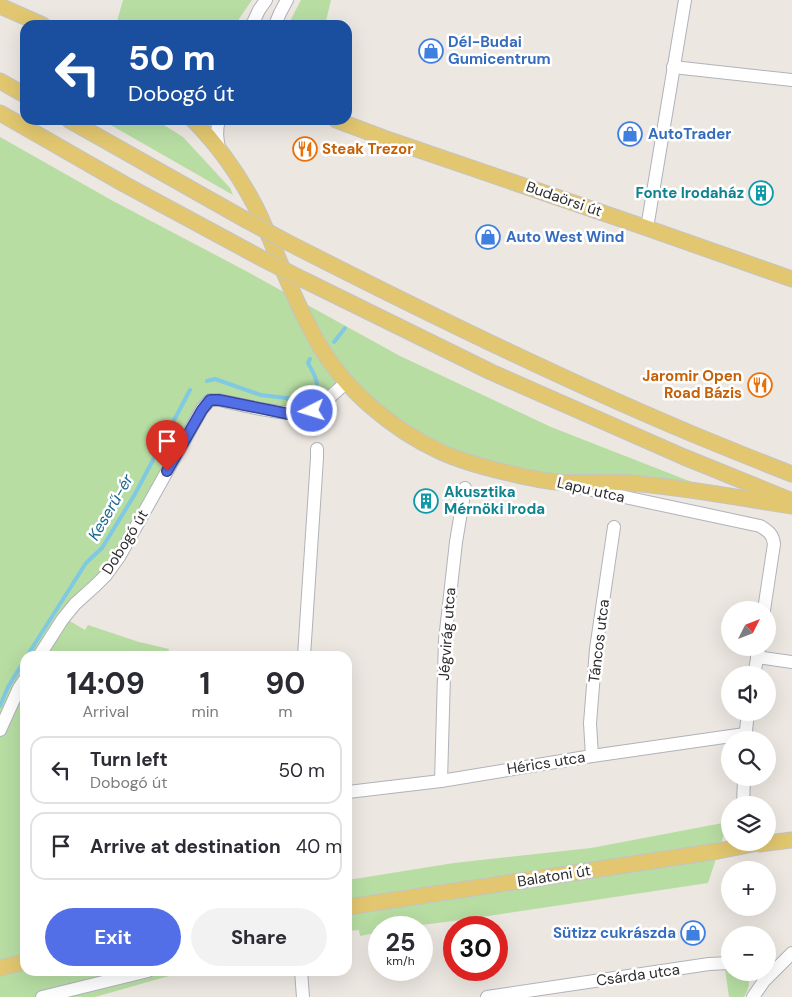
<!DOCTYPE html>
<html lang="en">
<head>
<meta charset="utf-8">
<style>
  :root { --surface:#fff; --page:#f2f2f3; --text:#2b2b33; --muted:#7c7c81; --line:#e1e1e2; --accent:#536fe7 }
  body { margin:0; font-family:"DM Sans",sans-serif; background:var(--page); color:var(--text); height:100vh; display:flex; flex-direction:column; font-size:19px; white-space:nowrap }
  * { box-sizing:border-box; margin:0 }
  p { font-size:16px; color:var(--muted) }
  .icon { flex:none; width:28px; height:28px; fill:none; stroke:currentColor; stroke-width:2; stroke-linecap:round; stroke-linejoin:round }
  .map { position:relative; flex:1; overflow:hidden }
  .drawer { position:absolute; left:20px; top:651px; width:332px; height:325px; display:flex; flex-direction:column; background:var(--surface); border-radius:15px; box-shadow:0 5px 20px #0002 }
  .drawer>* { flex:none }
  .top-card { position:absolute; left:20px; top:20px; width:332px; height:105px; border-radius:15px; box-shadow:0 5px 20px #0002; background:#1a4fa0; color:#fff; overflow:hidden }
  .needle { width:32px; rotate:48deg }
  .tools { position:absolute; left:721px; top:601px; display:grid; gap:10px }
  .tools a { display:grid; place-items:center; width:55px; height:55px; border-radius:50%; background:var(--surface); box-shadow:0 5px 20px #0002; font-size:25px }
  .speed { position:absolute; left:368px; top:916px; display:flex; gap:10px; font-size:25px; font-weight:700; text-align:center }
  .speed>* { display:grid; place-content:center; width:65px; height:65px; border-radius:50%; background:var(--surface); box-shadow:0 5px 20px #0002; line-height:1 }
  .speed small { font-size:12px; font-weight:400 }
  .speed .limit { border:8px solid #d22; background:#fff; color:#111 }
  .pin { position:absolute; display:grid; place-items:center; width:42px; height:42px; color:#fff; margin:-51px -21px; border-radius:50% 50% 50% 0; rotate:-45deg; box-shadow:0 0 5px #0007 }
  .pin .icon { rotate:45deg }
  .me { position:absolute; width:55px; margin:-28px; rotate:265deg; stroke-linejoin:round; filter:drop-shadow(0 0 4px #0008) }
  .turn { display:flex; align-items:center; gap:18px; height:105px; padding:0 25px; font-size:22px }
  .turn .icon { width:65px; height:65px; stroke-width:2.5 }
  .turn b { display:block; font-size:35px; line-height:42px }
  .eta { display:flex; justify-content:space-evenly; align-items:center; height:85px; text-align:center }
  .eta b { font-size:30px; font-weight:700; line-height:35px }
  .button { display:flex; gap:10px; margin-top:auto; padding:10px 25px }
  .button a { flex:1; height:58px; border-radius:30px; background:var(--accent); color:#fff; font-size:20px; font-weight:700; line-height:58px; text-align:center }
  .button a+a { background:var(--page); color:var(--text) }
  ul { padding:0; list-style:none }
  li { display:flex; align-items:center; gap:15px; height:68px; margin:0 10px 8px; padding:0 15px; border:2px solid var(--line); border-radius:15px }
  li div { flex:1 }
  li b { display:block; font-size:19px }
  li em { font-style:normal }
  .map>svg:first-child { display:block }
  .green { fill:#b7dda3 }
  .lines { fill:none; stroke-linecap:round; stroke-linejoin:round }
  .stream { stroke:#80c9e2; stroke-width:4 }
  .minor-casing { stroke:#b1b2bb; stroke-width:14 }
  .major-casing { stroke:#c4c4c4; stroke-width:17 }
  .minor { stroke:#fff; stroke-width:12 }
  .major { stroke:#e2c770; stroke-width:15 }
  .major-bridge-casing { stroke:#c4c4c4; stroke-width:17; stroke-linecap:butt }
  .major-bridge { stroke:#e2c770; stroke-width:15 }
  .route-casing { stroke:#364896; stroke-width:12 }
  .route { stroke:#536fe7; stroke-width:9 }
  .labels { text-anchor:middle; stroke-width:5; stroke-linejoin:round; paint-order:stroke }
  .shop-label { font-size:15px; font-weight:bold; fill:#366cbe; stroke:#fff; text-anchor:start }
  .food-label { font-size:15px; font-weight:bold; fill:#c56008; stroke:#fff; text-anchor:start }
  .culture-label { font-size:15px; font-weight:bold; fill:#0d838f; stroke:#fff; text-anchor:end }
  .street-label { font-size:15px; fill:#2c2c2c; stroke:#fff }
  .water-label { font-size:16px; font-style:italic; fill:#1c6990; stroke:#fff }
</style>
</head>
<body>
<div class="map">
<svg width="792" height="997" viewBox="0 0 792 997">
  <rect width="100%" height="100%" fill="#ece7e1"/>
  <g class="green">
    <polygon points="123,0 252,0 239,19 237,25 116,25"/>
    <polygon points="301,0 331,0 325,25 288,25"/>
    <polygon points="102,120 156,120 183,137 230,188 233,195"/>
    <polygon points="0,137 113,201 246,271 400,356 551,427 725,495 558,482 440,452 347,382 314,410 214,399 110,565 68,620 85,630 88,625 139,642 169,649 167,656 25,656 25,971 191,971 176,974 95,997 0,997"/>
    <polygon points="728,822 708,883 461,920 406,927 379,928 379,932 360,936 359,930 348,931 348,880 454,863 591,848"/>
    <path d="M725,969H730V972L744,973C752,981 749,988 744,997H729Z"/>
  </g>
  <g class="lines">
    <g class="stream">
      <polyline points="334,342 345,328"/>
      <polyline points="207,381 215,379 261,395 294,399"/>
      <path d="M309,397C324,387 314,375 308,363L310,359"/>
      <polyline points="27,656 86,563 102,548 135,494 190,390"/>
      <polyline points="0,706 8,687 25,659"/>
    </g>
    <g class="minor-casing">
      <g id="minor">
        <polyline points="252,25 259,10 266,0"/>
        <polyline points="275,25 280,13 287,0"/>
        <polyline points="673,67 792,80"/>
        <path d="M219,120C216,130 217,141 220,151"/>
        <polyline points="647,228 685,0"/>
        <path d="M578,487L760,526C768,531 773,534 774,544L764,610"/>
        <path d="M39,656L62,620L75,604L96,585L106,575L119,557L202,409L210,400H219C238,404 299,420 314,410C325,403 337,390 347,382"/>
        <polyline points="304,656 317,458 317,449"/>
        <polyline points="757,657 792,662"/>
        <polyline points="754,675 759,648"/>
        <polyline points="0,730 19,688 25,679"/>
        <polyline points="745,740 748,712"/>
        <polyline points="592,756 590,723 596,649 614,527"/>
        <polyline points="441,781 445,640 456,542 465,488"/>
        <polyline points="348,792 441,781 592,756 745,734"/>
        <polyline points="743,805 744,778"/>
        <polyline points="301,971 303,997"/>
        <polyline points="42,997 148,971"/>
        <polyline points="487,997 709,964 730,963"/>
        <polyline points="753,997 764,981 792,953"/>
      </g>
    </g>
    <g class="major-casing">
      <g id="major">
        <polyline points="0,6 43,25"/>
        <polyline points="0,81 25,95"/>
        <polyline points="0,113 124,184 263,259"/>
        <polyline points="69,120 246,220"/>
        <path d="M193,120C217,144 237,172 253,202C260,214 265,228 271,241C285,275 299,309 317,341C344,389 391,429 441,452C461,461 483,467 504,472C522,476 540,481 558,482C582,484 605,481 629,483C684,487 738,498 792,506"/>
        <polyline points="336,120 384,138 647,228 792,279"/>
        <path d="M285,241C418,309 552,375 690,433C724,447 758,461 792,474"/>
        <polyline points="302,279 491,372 684,457 790,500"/>
        <polyline points="760,844 792,840"/>
        <polyline points="348,907 718,851 763,842"/>
        <polyline points="0,968 25,962"/>
      </g>
    </g>
    <use href="#minor" class="minor"/>
    <use href="#major" class="major"/>
    <g class="major-bridge-casing">
      <g id="major-bridge">
        <polyline points="246,220 285,241"/>
        <polyline points="263,259 302,279"/>
      </g>
    </g>
    <use href="#major-bridge" class="major-bridge"/>
  </g>
  <g class="lines">
    <g class="route-casing">
      <polyline id="route" points="167,471 202,410 210,400 219,400 289,414 306,413 312,411"/>
    </g>
    <use href="#route" class="route"/>
  </g>
  <defs>
    <g id="shop-ring" transform="scale(1.25)"><circle r="9.5" fill="#fff" stroke="#3f7fe0" stroke-width="1.5"/><path d="M-5-2.5h2.3a2.7 3.5 0 0 1 5.4 0H5L5.5 6h-11ZM-1.5-2.5h3a1.5 2.3 0 0 0-3 0Z" fill="#3f7fe0"/></g>
    <g id="restaurant-ring" transform="scale(1.25)"><circle r="9.5" fill="#fff" stroke="#e8710a" stroke-width="1.5"/><path d="M-5-6h1v4h1v-4h1v4h1v-4h1v5L-1.5 .5V6h-2V.5L-5-1ZM5-6V6H3V1.5H1.5Q1.5-4 5-6Z" fill="#e8710a"/></g>
    <g id="building-ring" transform="scale(1.25)"><circle r="9.5" fill="#fff" stroke="#0f9aa8" stroke-width="1.5"/><path d="M-4-6H4V6H1V3H-1V6H-4ZM-2.5-4.3h1.7v1.8h-1.7ZM.8-4.3h1.7v1.8H.8ZM-2.5-1h1.7V.8h-1.7ZM.8-1h1.7V.8H.8Z" fill="#0f9aa8"/></g>
  </defs>
  <g fill-rule="evenodd">
    <use href="#shop-ring" x="431" y="51"/>
    <use href="#shop-ring" x="630" y="134"/>
    <use href="#restaurant-ring" x="305" y="149"/>
    <use href="#building-ring" x="761" y="193"/>
    <use href="#shop-ring" x="488" y="237"/>
    <use href="#restaurant-ring" x="760" y="385"/>
    <use href="#building-ring" x="426" y="501"/>
    <use href="#shop-ring" x="693" y="933"/>
  </g>
  <g class="labels">
    <g class="shop-label">
      <text x="448" y="47">Dél-Budai<tspan x="448" dy="17">Gumicentrum</tspan></text>
      <text x="648" y="139">AutoTrader</text>
      <text x="506" y="242">Auto West Wind</text>
      <text x="676" y="938" text-anchor="end">Sütizz cukrászda</text>
    </g>
    <g class="food-label">
      <text x="322" y="154">Steak Trezor</text>
      <text x="742" y="381" text-anchor="end">Jaromir Open<tspan x="742" dy="17">Road Bázis</tspan></text>
    </g>
    <g class="culture-label">
      <text x="744" y="198">Fonte Irodaház</text>
      <text x="444" y="497" text-anchor="start">Akusztika<tspan x="444" dy="17">Mérnöki Iroda</tspan></text>
    </g>
    <g class="street-label">
      <text transform="translate(564 199) rotate(19)" y="5">Budaörsi út</text>
      <text transform="translate(591 490) rotate(13)" y="5">Lapu utca</text>
      <text transform="translate(125 542) rotate(-58)" y="5">Dobogó út</text>
      <text transform="translate(447 634) rotate(-86)" y="5">Jégvirág utca</text>
      <text transform="translate(599 641) rotate(-83)" y="5">Táncos utca</text>
      <text transform="translate(546 763) rotate(-9)" y="5">Hérics utca</text>
      <text transform="translate(554 876) rotate(-9)" y="5">Balatoni út</text>
      <text transform="translate(638 975) rotate(-8)" y="5">Csárda utca</text>
    </g>
    <g class="water-label">
      <text transform="translate(110 507) rotate(-60)" y="6">Keserű-ér</text>
    </g>
  </g>
</svg>
<div class="tools">
<a><svg class="needle" viewBox="-14 -14 28 28"><path d="M0-13l5 13h-10z" fill="#e53935"/><path d="M0 13l5-13h-10z" fill="#7c7c81"/></svg></a>
<a><svg class="icon" aria-label="sound" viewBox="0 0 24 24"><path d="M4 9h4l5-4v14l-5-4H4zM17 9q2 3 0 6"/></svg></a>
<a><svg class="icon" aria-label="search" viewBox="0 0 24 24"><circle cx="10" cy="10" r="6"/><path d="M15 15l6 6"/></svg></a>
<a><svg class="icon" aria-label="layers" viewBox="0 0 24 24"><path d="M12 4l9 5-9 5-9-5zM3 14l9 5 9-5"/></svg></a>
<a>+</a>
<a>−</a>
</div>
<div class="speed"><div>25<small>km/h</small></div><div class="limit">30</div></div>
<div class="pin" style="left:167px;top:471px;background:#d93025"><svg class="icon" aria-label="arrive" viewBox="0 0 24 24"><path d="M6 21V4h12l-3 4 3 4H6"/></svg></div>
<svg class="me" style="left:312px;top:411px" viewBox="-20 -20 40 40"><circle r="17" fill="#536fe7" stroke="#fff" stroke-width="3"/><path d="M0-11L8 9 0 5-8 9z" fill="#fff"/></svg>
<div class="top-card">
<div class="turn"><svg class="icon" aria-label="left" viewBox="0 0 24 24"><path d="M17 20v-9H6M10 6l-5 5 5 5"/></svg><div><b>50 m</b>Dobogó út</div></div>
</div>
<section class="drawer">
<div class="eta">
<div><b>14:09</b><p>Arrival</p></div>
<div><b>1</b><p>min</p></div>
<div><b>90</b><p>m</p></div>
</div>
<ul>
<li><svg class="icon" aria-label="left" viewBox="0 0 24 24"><path d="M17 20v-9H6M10 6l-5 5 5 5"/></svg><div><b>Turn left</b><p>Dobogó út</p></div><em>50 m</em></li>
<li><svg class="icon" aria-label="arrive" viewBox="0 0 24 24"><path d="M6 21V4h12l-3 4 3 4H6"/></svg><div><b>Arrive at destination</b></div><em>40 m</em></li>
</ul>
<div class="button"><a>Exit</a><a>Share</a></div>
</section>
</div>
</body>
</html>
